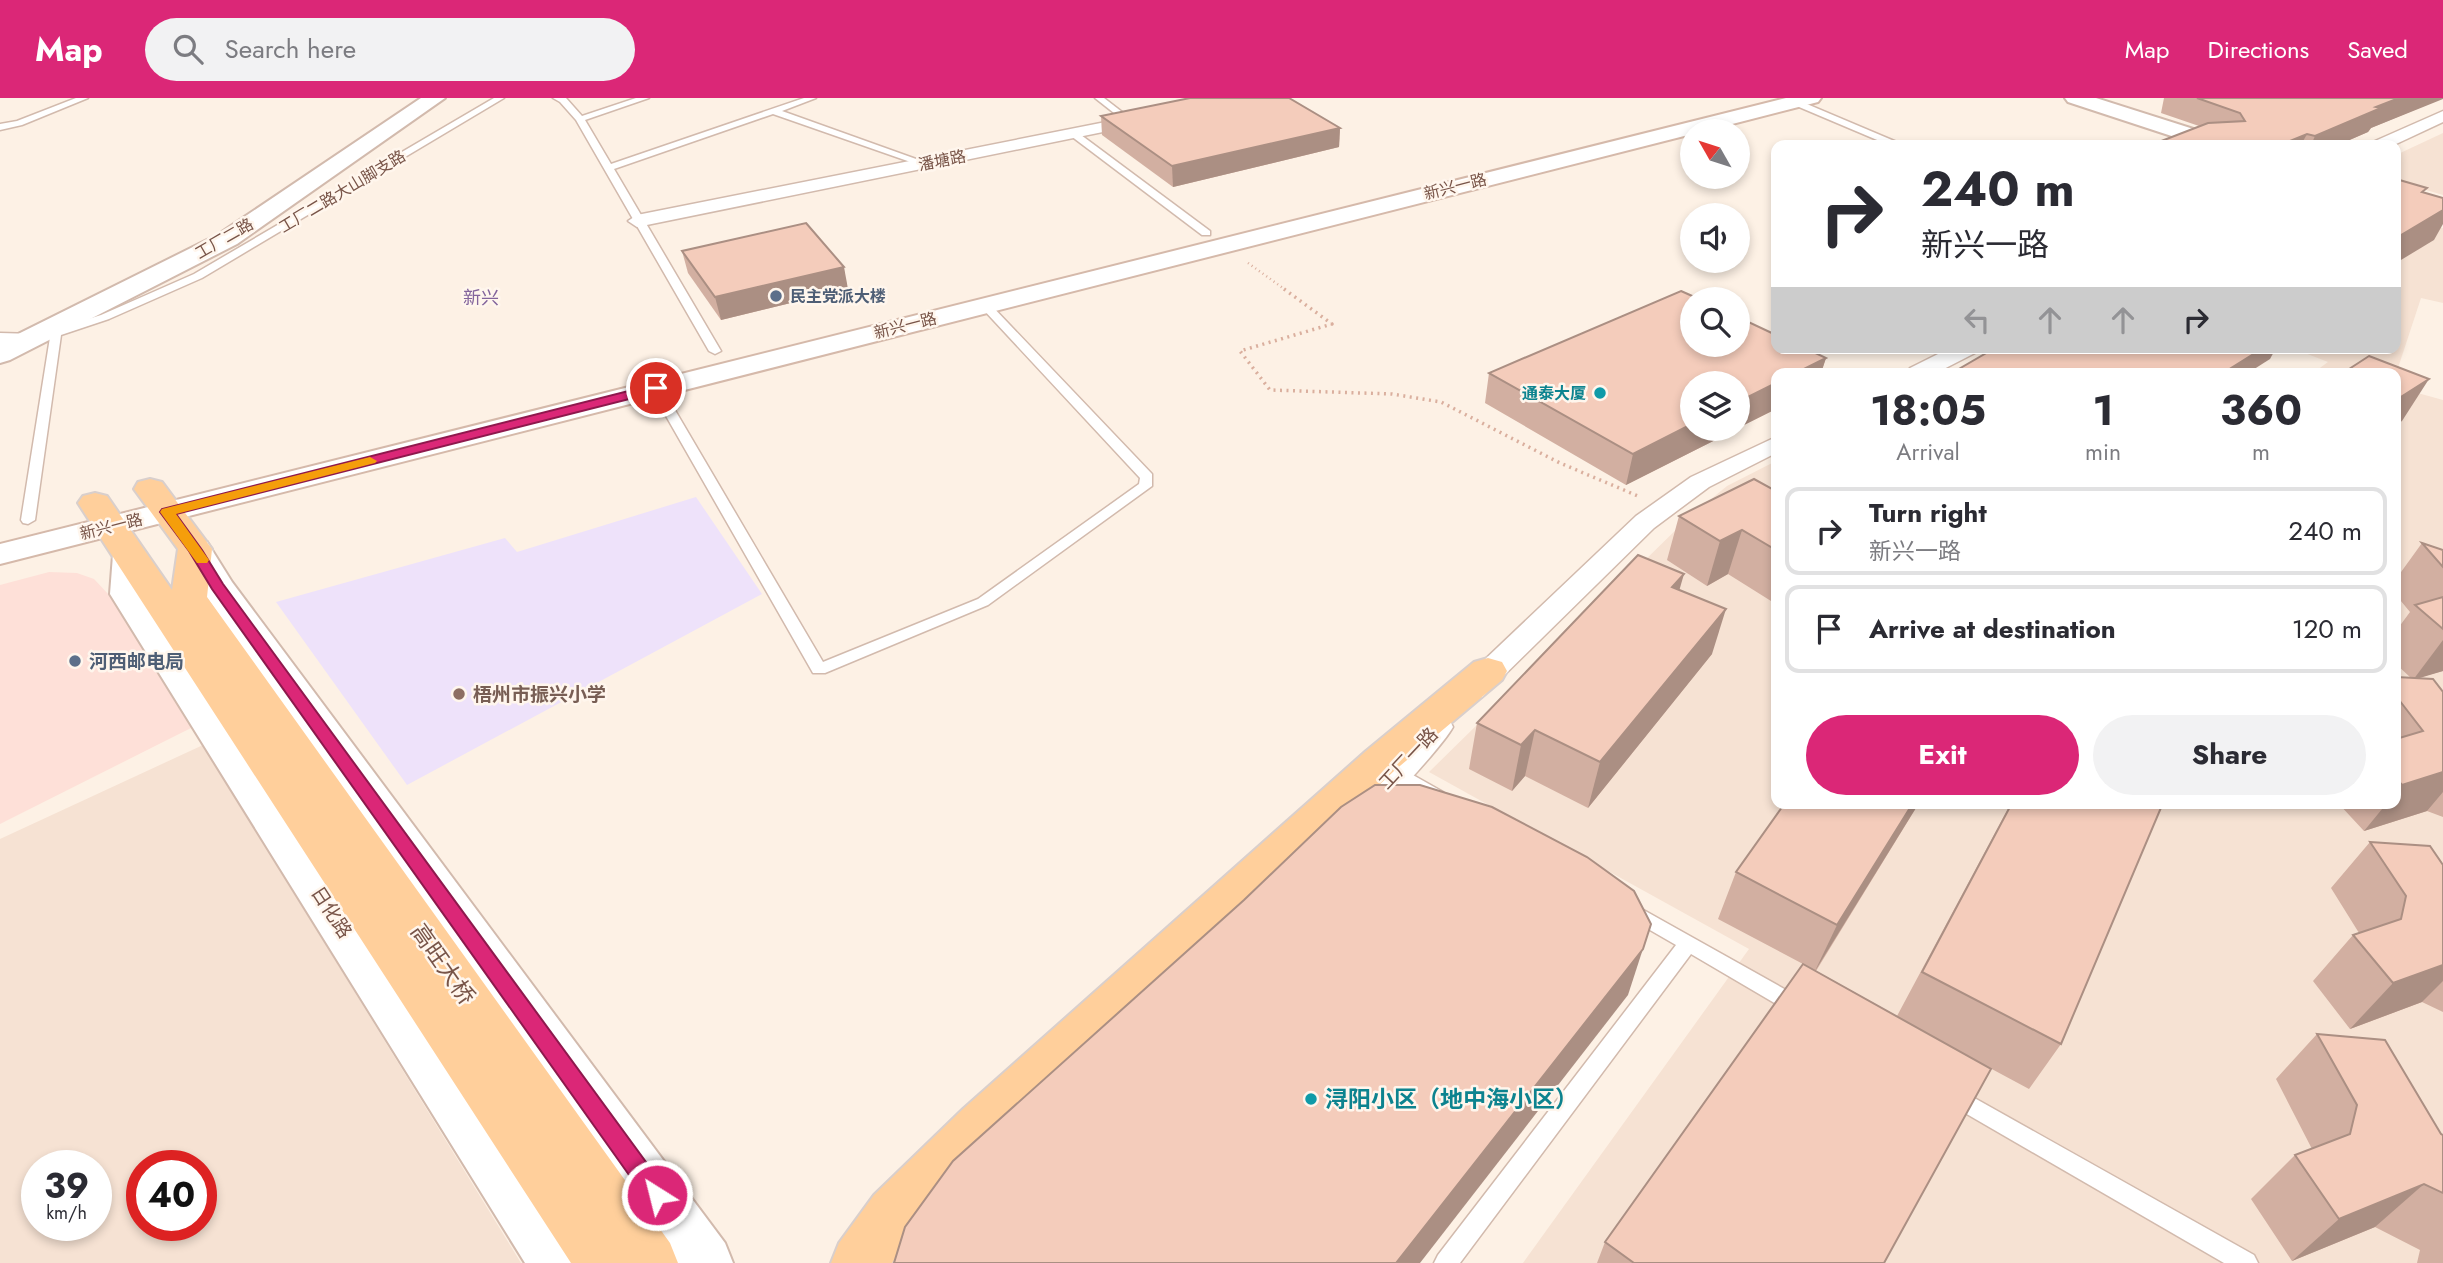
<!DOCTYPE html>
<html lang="en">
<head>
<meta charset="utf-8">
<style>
  :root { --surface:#fff; --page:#f2f2f3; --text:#2b2b33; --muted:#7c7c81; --line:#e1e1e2; --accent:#db2777 }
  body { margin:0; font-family:Jost,"Noto Sans SC",sans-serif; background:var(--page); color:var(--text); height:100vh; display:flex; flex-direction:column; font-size:26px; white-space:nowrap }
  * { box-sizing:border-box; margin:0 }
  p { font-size:23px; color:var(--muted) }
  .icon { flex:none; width:38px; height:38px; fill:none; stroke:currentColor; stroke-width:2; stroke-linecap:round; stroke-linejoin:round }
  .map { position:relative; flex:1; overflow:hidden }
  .panel { position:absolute; left:1771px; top:270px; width:630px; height:441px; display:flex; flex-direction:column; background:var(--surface); border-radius:14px; box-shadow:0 4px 10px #0003 }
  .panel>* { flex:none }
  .top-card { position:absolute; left:1771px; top:42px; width:630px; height:214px; border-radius:14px; box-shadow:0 4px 10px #0003; background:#fff; color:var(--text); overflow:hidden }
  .needle { width:46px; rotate:309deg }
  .tools { position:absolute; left:1680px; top:21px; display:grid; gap:14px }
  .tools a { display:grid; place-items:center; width:70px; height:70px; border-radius:50%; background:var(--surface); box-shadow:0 4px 10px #0003; font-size:35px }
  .speed { position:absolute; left:21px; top:1052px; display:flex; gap:14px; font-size:35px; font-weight:700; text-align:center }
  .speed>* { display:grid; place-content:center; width:91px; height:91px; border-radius:50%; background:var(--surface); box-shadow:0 4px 10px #0003; line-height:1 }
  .speed small { font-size:18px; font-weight:400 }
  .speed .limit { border:10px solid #d22; background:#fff; color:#111 }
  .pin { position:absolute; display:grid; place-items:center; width:60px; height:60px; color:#fff; margin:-30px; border:4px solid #fff; border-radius:50%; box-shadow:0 2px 7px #0007 }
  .me { position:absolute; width:77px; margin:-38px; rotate:324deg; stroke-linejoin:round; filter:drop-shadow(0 0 5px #0008) }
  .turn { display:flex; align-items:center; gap:24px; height:147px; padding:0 35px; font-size:32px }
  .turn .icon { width:91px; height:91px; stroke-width:2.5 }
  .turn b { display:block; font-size:49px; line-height:60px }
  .lanes { display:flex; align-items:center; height:66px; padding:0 35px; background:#0003; justify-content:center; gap:35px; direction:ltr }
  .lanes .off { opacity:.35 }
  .eta { display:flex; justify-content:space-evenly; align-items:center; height:119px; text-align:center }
  .eta b { font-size:42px; font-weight:700; line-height:49px }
  .cta { display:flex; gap:14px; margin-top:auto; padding:14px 35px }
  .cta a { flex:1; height:80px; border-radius:42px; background:var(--accent); color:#fff; font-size:28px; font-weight:700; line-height:80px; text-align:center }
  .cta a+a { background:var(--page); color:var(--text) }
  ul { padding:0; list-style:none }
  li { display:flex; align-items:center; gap:21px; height:88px; margin:0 14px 10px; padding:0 21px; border:4px solid var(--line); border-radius:14px }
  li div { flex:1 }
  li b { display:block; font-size:26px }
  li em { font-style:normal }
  header { display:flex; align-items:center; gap:42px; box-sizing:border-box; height:98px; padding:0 35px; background:var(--accent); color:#fff }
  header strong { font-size:33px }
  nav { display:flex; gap:38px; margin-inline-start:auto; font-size:24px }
  .search { width:490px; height:63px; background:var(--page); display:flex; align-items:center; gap:18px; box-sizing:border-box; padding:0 24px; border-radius:38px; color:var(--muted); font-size:26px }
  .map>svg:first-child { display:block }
  .residential { fill:#f6e2d3; fill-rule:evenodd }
  .commercial { fill:#fee0d8 }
  .education { fill:#eee2fa }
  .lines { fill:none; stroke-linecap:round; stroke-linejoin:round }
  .service-casing { stroke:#d2baad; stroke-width:3 }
  .minor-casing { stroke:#d2baad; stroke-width:3 }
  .tertiary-casing { stroke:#d2baad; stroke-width:4 }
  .secondary-casing { stroke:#d5b9aa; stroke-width:4 }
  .primary-casing { stroke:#d9cfcc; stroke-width:4 }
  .path-far1 { stroke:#daaf9e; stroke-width:2.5; stroke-dasharray:1 3.5; stroke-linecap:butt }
  .path { stroke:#daaf9e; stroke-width:3.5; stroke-dasharray:2 4.5; stroke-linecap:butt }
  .service { fill:#fff; fill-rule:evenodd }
  .minor { fill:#fff; fill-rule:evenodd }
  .tertiary { fill:#fff; fill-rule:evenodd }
  .secondary { fill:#fff; fill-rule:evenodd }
  .primary { fill:#ffcf9b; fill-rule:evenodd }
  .wall { fill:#d2afa1 }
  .shaded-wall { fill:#ab8f83 }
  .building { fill:#f4ccbb; stroke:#ab8f83; stroke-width:2 }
  .route { fill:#db2777; stroke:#8e194d; stroke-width:2 }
  .slow { fill:#f59e0b }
  .service-dot { fill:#5c6f8a; stroke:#fff6ed; stroke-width:2.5 }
  .culture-dot { fill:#0f9aa8; stroke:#fff6ed; stroke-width:2.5 }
  .education-dot { fill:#8d6e63; stroke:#fff6ed; stroke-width:2.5 }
  .labels { text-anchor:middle; stroke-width:5; stroke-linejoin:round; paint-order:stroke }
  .far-street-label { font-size:16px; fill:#785448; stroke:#fff6ed }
  .far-service-label { font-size:16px; font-weight:bold; fill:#4e5e75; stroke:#fff6ed; text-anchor:start }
  .far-culture-label { font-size:16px; font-weight:bold; fill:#0d838f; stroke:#fff6ed; text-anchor:end }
  .far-neighbourhood-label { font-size:18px; fill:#83649c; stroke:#fff6ed }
  .service-label { font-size:19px; font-weight:bold; fill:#4e5e75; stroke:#fff6ed; text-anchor:start }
  .education-label { font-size:19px; font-weight:bold; fill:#785e54; stroke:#fff6ed; text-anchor:start }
  .street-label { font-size:19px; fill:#785448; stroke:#fff6ed }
  .near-street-label { font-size:23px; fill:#785448; stroke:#fff6ed }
  .near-culture-label { font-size:23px; font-weight:bold; fill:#0d838f; stroke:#fff6ed; text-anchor:start }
</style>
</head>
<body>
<header>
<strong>Map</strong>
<div class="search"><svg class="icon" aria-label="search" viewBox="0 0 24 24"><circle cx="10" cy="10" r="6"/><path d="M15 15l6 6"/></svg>Search here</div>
<nav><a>Map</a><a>Directions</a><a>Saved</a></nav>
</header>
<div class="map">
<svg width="2443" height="1165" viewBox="0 0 2443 1165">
  <rect width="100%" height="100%" fill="#fdf1e5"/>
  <g class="residential">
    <polygon points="2443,35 2443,97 2396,83 2396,57"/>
    <polygon points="2396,115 2443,130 2443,205 2421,200 2396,276 2313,275 2328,264 2292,250 2396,250"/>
    <polygon points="2396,289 2443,302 2443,1165 1523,1165 1749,851 1429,674 1688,420 1727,388 1776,363 1776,705 2396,705"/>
    <path d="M203,647L521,1165H0V741ZM37,1068H96V1127H37ZM142,1068H201V1127H142Z"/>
  </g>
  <polygon class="commercial" points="49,474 77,475 94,481 109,497 191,630 0,726 0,487"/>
  <polygon class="education" points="696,399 762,496 407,687 276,504 505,440 517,454"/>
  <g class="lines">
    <g class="service-casing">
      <g id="service">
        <polygon points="76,0 88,0 22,27 0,32 0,26 17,23"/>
        <polygon points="494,0 504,0 202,180 109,221 61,237 35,422 28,426 23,425 21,422 51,233 101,217 194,176"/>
        <polygon points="553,0 566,0 582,18 636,0 649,0 585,22 611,66 804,0 816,0 782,13 930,66 922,68 773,16 614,71 721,253 715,256 709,253 576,22 560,4"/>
        <polygon points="1095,0 1104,0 1135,24 1128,26"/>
        <polygon points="1795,1 1899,45 1901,47 1889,47 1792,6 1791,4"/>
        <polygon points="1071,34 1077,34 1210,133 1210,137 1202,137 1071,38"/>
        <polygon points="981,205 989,205 1152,376 1152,388 988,507 825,575 813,575 650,290 656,286 662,290 823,564 978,501 1139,386 1140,380 981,209"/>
        <polygon points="1397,668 1443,694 1446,698 1443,702 1431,702 1391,678 1389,674 1391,670"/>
        <polygon points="1631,805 1804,902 1807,908 1804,914 1797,916 1790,914 1691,856 1460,1165 1434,1165 1438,1157 1676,847 1624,817 1622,812 1624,807"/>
        <polygon points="1953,988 2254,1157 2258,1165 2224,1165 1946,1004 1943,997 1946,990"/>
      </g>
    </g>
    <g class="minor-casing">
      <g id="minor">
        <polygon points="2443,13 2443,24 2394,47 2372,47 2375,43"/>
        <polygon points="1141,17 1147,19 1149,22 1147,25 637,129 628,123 637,117"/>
        <polygon points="0,235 35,236 38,241 35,246 0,249"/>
        <polygon points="1950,250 1978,250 1975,255 1936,275 1907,275 1910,270"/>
        <polygon points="1776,339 1776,355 1709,389 1654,430 1482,599 1471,602 1460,599 1456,592 1460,585 1636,418 1691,379"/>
        <path d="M1438,618L1449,621L1453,629C1444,646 1381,716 1366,723C1358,727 1352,725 1344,723L1340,714L1344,705L1427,621Z"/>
      </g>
    </g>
    <g class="tertiary-casing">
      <g id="tertiary">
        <polygon points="421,0 445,0 237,146 10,262 0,265 0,245 219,136"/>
        <polygon points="2065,0 2096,0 2228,42 2231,47 2199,47 2068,4"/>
        <polygon points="195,441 207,444 232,484 725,1145 733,1165 671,1165 199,488 178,451 183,444"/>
        <polygon points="130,447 142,450 147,457 146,496 577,1145 585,1165 525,1165 110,496 113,457 118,450"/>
      </g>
    </g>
    <g class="secondary-casing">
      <polygon id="secondary" points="1786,0 1821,0 1818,4 1705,33 1692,33 1692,36 0,466 0,446"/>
    </g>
    <g class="primary-casing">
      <g id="primary">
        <polygon points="150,381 162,384 212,451 207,499 670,1145 678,1165 571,1165 78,405 83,398 95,395 107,398 172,492 178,451 134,391 138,384"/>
        <polygon points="1488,560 1502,564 1507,573 1502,582 1394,673 999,1045 912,1133 892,1165 831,1165 839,1145 874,1097 963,1011 1366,653 1474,564"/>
      </g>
    </g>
    <polyline class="path-far1" points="1248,165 1287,193"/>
    <polyline class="path" points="1284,191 1332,226 1240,253 1270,292 1392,296 1441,304 1560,365 1638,398"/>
    <use href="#service" class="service"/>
    <use href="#minor" class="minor"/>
    <use href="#tertiary" class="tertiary"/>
    <use href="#secondary" class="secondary"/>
    <use href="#primary" class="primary"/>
  </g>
  <g class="wall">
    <polygon points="2164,0 2443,0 2371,30 2368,34 2338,47 2151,47 2199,28 2161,15"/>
    <polygon points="1101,18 1340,30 1339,49 1173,89 1102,37"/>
    <polygon points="682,153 848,191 721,222 688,175"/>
    <polygon points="1826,260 1821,275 1776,275 1776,311 1738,330 1738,285 1692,331 1737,331 1626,387 1485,305 1489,275"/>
    <polygon points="1776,393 1776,500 1771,503 1728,476 1707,488 1667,462 1679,418"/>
    <polygon points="2422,445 2443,452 2443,573 2417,580 2443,594 2443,719 2427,713 2364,733 2338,705 2396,705 2396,579 2411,580 2396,566 2396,533 2410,514 2396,497 2396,481"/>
    <polygon points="1679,492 1712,556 1588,710 1525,678 1512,693 1469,671 1477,625"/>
    <polygon points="1785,705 1919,705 1816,873 1897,918 2011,705 2163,705 2061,946 2029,991 1975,962 1884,1165 1597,1165 1605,1144 1803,866 1718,821 1736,774"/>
    <polygon points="2370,744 2443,767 2443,914 2422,904 2350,931 2313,883 2353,837 2359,835 2331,790"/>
    <polygon points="2317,936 2443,1037 2443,1165 2417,1165 2420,1152 2375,1129 2292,1163 2251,1101 2295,1057 2312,1051 2276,981"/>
  </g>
  <g class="shaded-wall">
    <polygon points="2399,0 2443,0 2443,1 2371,30 2368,34 2338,47 2311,47 2315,38 2376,9"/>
    <polygon points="1340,30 1339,49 1173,89 1172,68"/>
    <polygon points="2307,36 2301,47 2280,47"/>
    <polygon points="2443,112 2443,126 2434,142 2396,165 2396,140"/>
    <polygon points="844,169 848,191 721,222 715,199"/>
    <polygon points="2263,250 2276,250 2270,261 2248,275 2223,275"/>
    <polygon points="1826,260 1821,275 1796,275"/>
    <polygon points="2429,281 2402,323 2396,327 2396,302"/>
    <polygon points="1776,285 1776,311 1738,330 1738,304"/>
    <polygon points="1692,326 1692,331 1737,331 1626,387 1633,356"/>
    <polygon points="1742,432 1728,476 1707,488 1720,443"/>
    <polygon points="1684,476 1671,521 1672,489"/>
    <polygon points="1776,486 1776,500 1771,503"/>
    <polygon points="1726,511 1712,556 1588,710 1600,664"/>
    <polygon points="2443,542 2443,573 2413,582"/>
    <polygon points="1535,632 1525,678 1512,693 1521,647"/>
    <polygon points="2443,674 2443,694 2427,713 2364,733 2387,705 2396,705 2396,694 2402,687"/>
    <polygon points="1913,705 1919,705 1815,873 1837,827"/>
    <polygon points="1651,826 1628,897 1420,1165 1396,1165"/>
    <polygon points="2443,867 2443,883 2422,904 2350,931 2393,885"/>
    <polygon points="2424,1086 2375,1129 2292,1163 2339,1121"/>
  </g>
  <g class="building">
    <polygon points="1190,0 1289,0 1340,30 1172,68 1101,18"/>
    <polygon points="2197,0 2399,0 2376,9 2381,10 2315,38 2307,36 2280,47 2151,47 2208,25 2245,23 2240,15"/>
    <polygon points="2396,81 2427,90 2422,94 2443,100 2443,112 2396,140"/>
    <polygon points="806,125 844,169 715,199 682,153"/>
    <polygon points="1681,193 1699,201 1692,201 1692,247 1738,247 1738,219 1776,237 1776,250 1805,250 1826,260 1796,275 1776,275 1776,285 1738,304 1738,285 1692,285 1692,326 1633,356 1489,275"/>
    <polygon points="1995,250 2263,250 2223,275 1952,275"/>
    <polygon points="2369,258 2429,281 2396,302 2396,275 2343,275"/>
    <polygon points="1754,381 1776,393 1776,452 1742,432 1720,443 1679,418"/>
    <polygon points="2422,445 2443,452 2443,469"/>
    <polygon points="1638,457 1684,476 1672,489 1726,511 1600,664 1535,632 1521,647 1477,625"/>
    <polygon points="2443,499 2443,531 2415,507"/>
    <polygon points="2396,579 2433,581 2443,594 2443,674 2402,687 2396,680 2396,641 2423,633 2396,598"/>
    <polygon points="1375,687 1420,687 1492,709 1587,759 1634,793 1651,826 1643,851 1396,1165 894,1165 905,1129 953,1063 1244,802 1341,709"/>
    <polygon points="1785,705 1913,705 1837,827 1736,774"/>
    <polygon points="2012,705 2163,705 2061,946 1922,874"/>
    <polygon points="2370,744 2430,748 2443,767 2443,867 2393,885 2353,837 2401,821 2406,798"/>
    <polygon points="1803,866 1991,971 1884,1165 1634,1165 1605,1144"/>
    <polygon points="2317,936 2385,942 2441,1036 2443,1037 2443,1095 2424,1086 2339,1121 2295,1057 2350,1036 2357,1007"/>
  </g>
  <polygon class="route" points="656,286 661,288 661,293 176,416 202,452 223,486 665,1090 668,1097 665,1105 657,1108 649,1105 212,491 189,453 160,414 162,411"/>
  <polygon class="slow" points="370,359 377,363 375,365 176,416 209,462 207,465 197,465 160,414 162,411"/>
  <g class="service-dot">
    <circle cx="776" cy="198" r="7"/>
    <circle cx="75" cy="563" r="7"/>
  </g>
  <g class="culture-dot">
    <circle cx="1600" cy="295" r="7"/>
    <circle cx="1311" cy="1001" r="7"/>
  </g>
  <circle class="education-dot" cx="459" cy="596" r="7"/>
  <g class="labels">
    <g class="far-street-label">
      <text transform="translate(942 62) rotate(-11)" y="6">潘塘路</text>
      <text transform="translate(1455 88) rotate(-14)" y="6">新兴一路</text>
      <text transform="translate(342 93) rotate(-31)" y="6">工厂二路大山脚支路</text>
      <text transform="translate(224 140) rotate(-30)" y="6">工厂二路</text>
      <text transform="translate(905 227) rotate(-14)" y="6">新兴一路</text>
      <text transform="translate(111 428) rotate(-14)" y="6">新兴一路</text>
    </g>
    <g class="far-service-label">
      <text x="790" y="204">民主党派大楼</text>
    </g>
    <g class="far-culture-label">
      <text x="1586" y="301">通泰大厦</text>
    </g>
    <g class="far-neighbourhood-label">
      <text x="481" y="206">新兴</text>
    </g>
    <g class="service-label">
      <text x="89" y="570">河西邮电局</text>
    </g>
    <g class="education-label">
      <text x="473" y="603">梧州市振兴小学</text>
    </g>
    <g class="street-label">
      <text transform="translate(1408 660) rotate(-47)" y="7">工厂一路</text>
      <text transform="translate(332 814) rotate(57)" y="7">日化路</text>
    </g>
    <g class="near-street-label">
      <text transform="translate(443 866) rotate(55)" y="8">高旺大桥</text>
    </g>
    <g class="near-culture-label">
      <text x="1325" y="1009">浔阳小区（地中海小区）</text>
    </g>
  </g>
</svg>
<div class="tools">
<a><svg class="needle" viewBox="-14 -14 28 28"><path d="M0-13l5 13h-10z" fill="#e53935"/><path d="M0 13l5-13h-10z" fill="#7c7c81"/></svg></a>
<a><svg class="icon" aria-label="sound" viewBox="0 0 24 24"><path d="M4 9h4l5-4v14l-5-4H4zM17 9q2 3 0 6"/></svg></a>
<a><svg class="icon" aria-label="search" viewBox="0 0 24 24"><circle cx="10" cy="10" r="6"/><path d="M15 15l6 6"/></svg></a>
<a><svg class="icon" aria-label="layers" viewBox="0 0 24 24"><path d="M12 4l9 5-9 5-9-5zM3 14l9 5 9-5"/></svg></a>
</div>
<div class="speed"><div>39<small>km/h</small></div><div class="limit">40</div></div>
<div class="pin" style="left:656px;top:290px;background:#d93025"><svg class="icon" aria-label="arrive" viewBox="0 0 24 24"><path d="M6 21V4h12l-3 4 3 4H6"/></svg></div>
<svg class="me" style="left:657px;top:1097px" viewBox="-20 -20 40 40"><circle r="17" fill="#db2777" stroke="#fff" stroke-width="3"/><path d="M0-11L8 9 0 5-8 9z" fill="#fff"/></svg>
<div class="top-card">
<div class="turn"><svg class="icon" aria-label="right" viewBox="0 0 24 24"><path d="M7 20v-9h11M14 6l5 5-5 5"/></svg><div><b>240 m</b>新兴一路</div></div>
<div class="lanes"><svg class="icon off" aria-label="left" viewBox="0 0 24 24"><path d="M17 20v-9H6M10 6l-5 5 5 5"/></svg><svg class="icon off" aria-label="ahead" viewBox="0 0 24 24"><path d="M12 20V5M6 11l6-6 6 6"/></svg><svg class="icon off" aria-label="ahead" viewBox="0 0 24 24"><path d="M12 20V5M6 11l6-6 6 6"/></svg><svg class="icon" aria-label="right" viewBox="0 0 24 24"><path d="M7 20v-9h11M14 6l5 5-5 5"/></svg></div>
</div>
<section class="panel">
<div class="eta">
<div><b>18:05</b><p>Arrival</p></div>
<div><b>1</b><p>min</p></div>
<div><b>360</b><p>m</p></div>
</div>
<ul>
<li><svg class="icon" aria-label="right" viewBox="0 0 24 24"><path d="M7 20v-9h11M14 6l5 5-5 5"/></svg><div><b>Turn right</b><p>新兴一路</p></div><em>240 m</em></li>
<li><svg class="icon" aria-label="arrive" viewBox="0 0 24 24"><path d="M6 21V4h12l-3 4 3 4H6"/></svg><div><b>Arrive at destination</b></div><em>120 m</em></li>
</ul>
<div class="cta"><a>Exit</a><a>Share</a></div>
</section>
</div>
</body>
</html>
